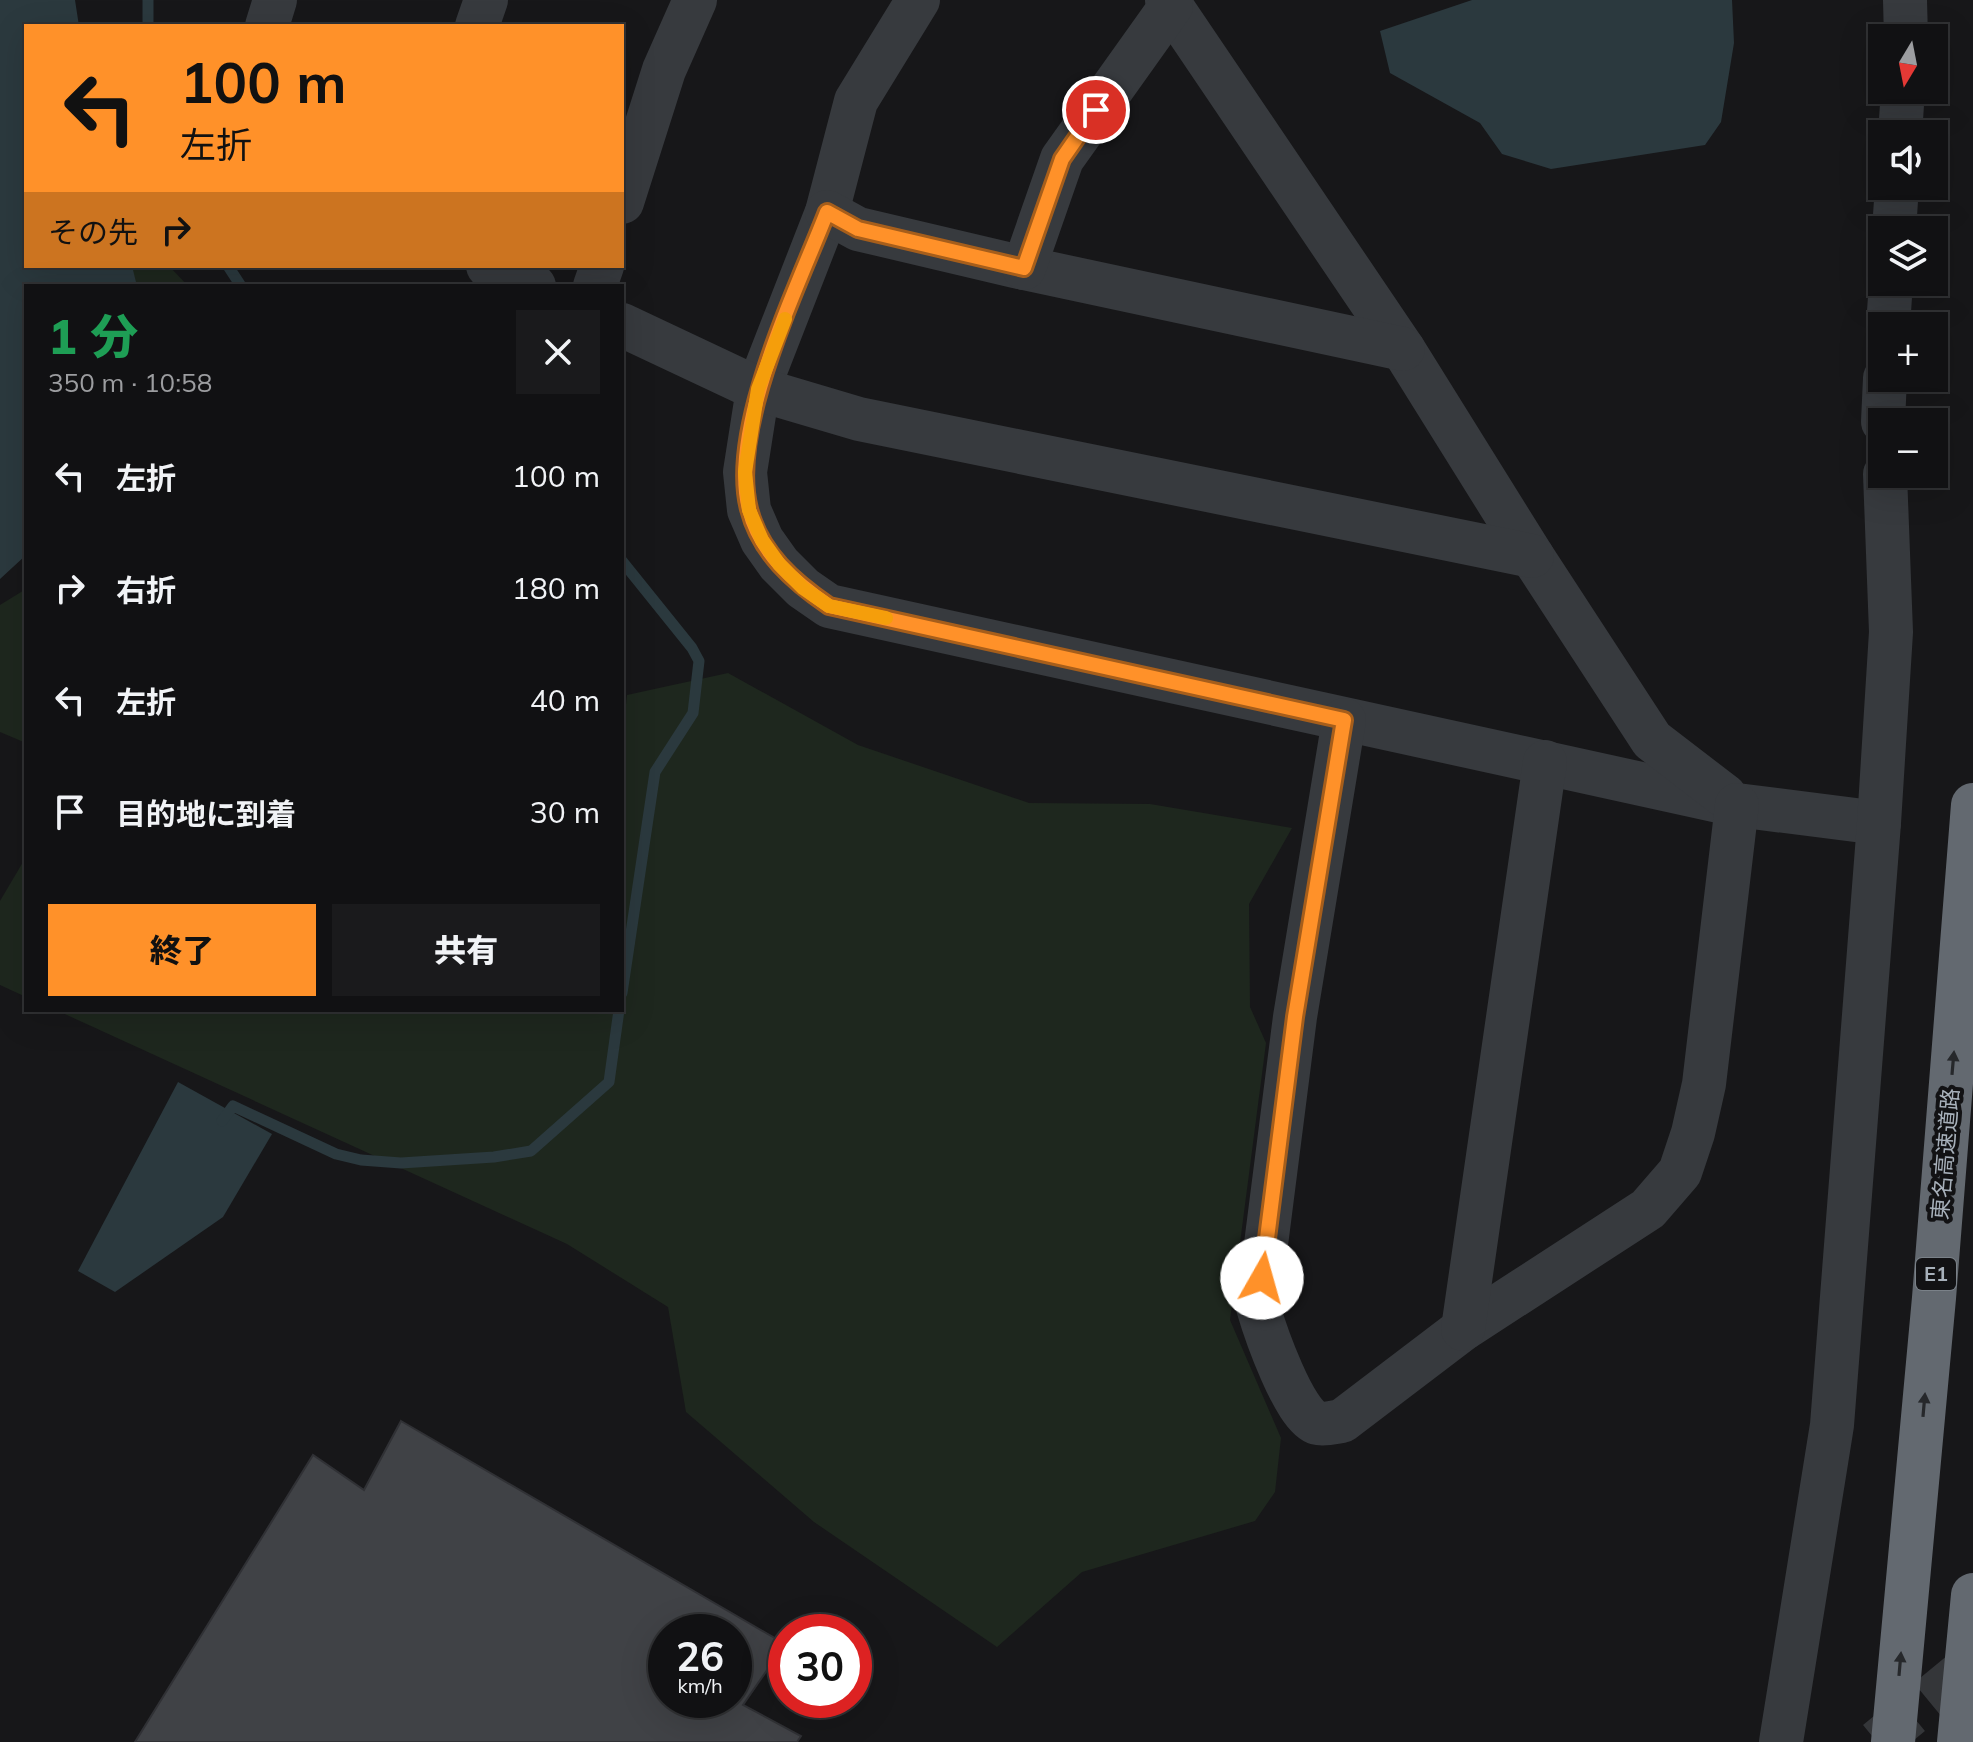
<!DOCTYPE html>
<html lang="ja">
<head>
<meta charset="utf-8">
<style>
  :root { --surface:#111113; --page:#1a1a1c; --text:#f1f3f6; --muted:#9c9da0; --line:#303133; --accent:#ff9129 }
  body { margin:0; font-family:Mulish,"Noto Sans JP",sans-serif; background:var(--page); color:var(--text); height:100vh; display:flex; flex-direction:column; font-size:30px; white-space:nowrap }
  * { box-sizing:border-box; margin:0 }
  p { font-size:26px; color:var(--muted) }
  .icon { flex:none; width:44px; height:44px; fill:none; stroke:currentColor; stroke-width:2; stroke-linecap:round; stroke-linejoin:round }
  .map { position:relative; flex:1; overflow:hidden }
  .sheet { position:absolute; left:24px; top:284px; width:600px; height:728px; display:flex; flex-direction:column; background:var(--surface); border-radius:0px; box-shadow:0 8px 32px #0002,0 0 0 2px var(--line) }
  .sheet>* { flex:none }
  .top-card { position:absolute; left:24px; top:24px; width:600px; height:244px; border-radius:0px; box-shadow:0 8px 32px #0002,0 0 0 2px var(--line); background:#ff9129; color:#111; overflow:hidden }
  .needle { width:52px; rotate:190deg }
  .fabs { position:absolute; left:1868px; top:24px; display:grid; gap:16px }
  .fabs a { display:grid; place-items:center; width:80px; height:80px; border-radius:0px; background:var(--surface); box-shadow:0 8px 32px #0002,0 0 0 2px var(--line); font-size:40px }
  .speed { position:absolute; left:648px; top:1614px; display:flex; gap:16px; font-size:40px; font-weight:700; text-align:center }
  .speed>* { display:grid; place-content:center; width:104px; height:104px; border-radius:50%; background:var(--surface); box-shadow:0 8px 32px #0002,0 0 0 2px var(--line); line-height:1 }
  .speed small { font-size:20px; font-weight:400 }
  .speed .limit { border:12px solid #d22; background:#fff; color:#111 }
  .pin { position:absolute; display:grid; place-items:center; width:68px; height:68px; color:#fff; margin:-34px; border:4px solid #fff; border-radius:50%; box-shadow:0 2px 8px #0007 }
  .me { position:absolute; width:88px; margin:-44px; rotate:7deg; stroke-linejoin:round; filter:drop-shadow(0 0 6px #0008) }
  .turn { display:flex; align-items:center; gap:28px; height:168px; padding:0 24px; font-size:36px }
  .turn .icon { width:104px; height:104px; stroke-width:2.5 }
  .turn b { display:block; font-size:56px; line-height:68px }
  .then { display:flex; align-items:center; height:76px; padding:0 24px; background:#0003; gap:16px; font-size:30px }
  .round { display:grid; place-items:center; flex:none; width:84px; height:84px; border-radius:0px; background:var(--page) }
  .summary { display:flex; align-items:center; justify-content:space-between; height:136px; padding:0 24px }
  h1 { font-size:48px; font-weight:800; line-height:60px; color:#1e9e55 }
  .action { display:flex; gap:16px; margin-top:auto; padding:16px 24px }
  .action a { flex:1; height:92px; border-radius:0px; background:var(--accent); color:#111; font-size:32px; font-weight:800; line-height:92px; text-align:center }
  .action a+a { background:var(--page); color:var(--text) }
  ul { padding:0; list-style:none }
  li { display:flex; align-items:center; gap:24px; height:112px; padding:0 24px }
  li div { flex:1 }
  li b { display:block; font-size:30px }
  li em { font-style:normal }
  .map>svg:first-child { display:block }
  .green { fill:#1e271e }
  .water { fill:#2b393e }
  .lines { fill:none; stroke-linecap:round; stroke-linejoin:round }
  .stream { stroke:#2b393e; stroke-width:11 }
  .building { fill:#404246; stroke:#303135; stroke-width:2; fill-rule:evenodd }
  .minor-tunnel { stroke:#343639; stroke-width:44; stroke-dasharray:44 22; stroke-linecap:butt }
  .minor { stroke:#373a3e; stroke-width:44 }
  .highway { stroke:#636970; stroke-width:44 }
  .oneway { fill:#26282b }
  .route-casing { stroke:#a65e1b; stroke-width:20 }
  .route { stroke:#ff9129; stroke-width:14 }
  .slow { stroke:#f59e0b; stroke-width:14 }
  .labels { text-anchor:middle; stroke-width:8; stroke-linejoin:round; paint-order:stroke }
  .shield { fill:#121214; stroke:#7a8188; stroke-width:2 }
  .shield-label { font-size:20px; font-weight:bold; fill:#a7b0ba }
  .street-label { font-size:22px; fill:#a7b0ba; stroke:#121214 }
</style>
</head>
<body>
<div class="map">
<svg width="1973" height="1742" viewBox="0 0 1973 1742">
  <rect width="100%" height="100%" fill="#171719"/>
  <g class="green">
    <polygon points="92,266 169,266 188,286 118,286"/>
    <polygon points="26,589 26,743 0,732 0,605"/>
    <polygon points="728,673 858,745 1029,803 1150,804 1292,828 1249,904 1250,1007 1266,1043 1230,1320 1281,1438 1275,1492 1255,1521 1082,1572 997,1647 814,1522 686,1412 668,1307 567,1244 56,1010 622,1010 622,741 627,695"/>
    <polygon points="26,857 26,997 0,985 0,901"/>
  </g>
  <g class="water">
    <polygon points="0,0 75,0 79,26 26,26 26,266 132,266 137,286 26,286 26,555 0,579"/>
    <polygon points="1472,0 1732,0 1734,43 1721,122 1705,145 1551,169 1502,154 1480,123 1390,73 1380,31"/>
    <polygon points="178,1082 272,1134 223,1217 115,1292 78,1271"/>
  </g>
  <g class="lines">
    <g class="stream">
      <polyline points="148,26 148,0"/>
      <polyline points="228,266 241,286"/>
      <polyline points="622,561 692,648 699,661 693,713 655,772 622,993"/>
      <polyline points="222,1121 233,1106 336,1154 361,1160 401,1163 494,1157 531,1151 609,1082 619,1010"/>
    </g>
  </g>
  <path class="building" d="M401,1421L785,1644L743,1705L801,1736L797,1742H135L313,1455L364,1490ZM666,1632H734V1700H666Z"/>
  <g class="lines">
    <polyline class="minor-tunnel" points="1877,1742 1973,1663"/>
    <g class="minor">
      <polyline points="918,0 856,101 827,212 758,389 745,472 749,510 762,540 779,564 803,588 829,606 1737,805 1879,823"/>
      <polyline points="1167,0 1403,349 1532,556 1652,740 1725,796"/>
      <polyline points="1905,0 1906,38"/>
      <polyline points="267,26 275,0"/>
      <polyline points="477,26 486,0"/>
      <polyline points="1900,134 1903,90"/>
      <polyline points="622,202 664,70 695,0"/>
      <polyline points="827,212 858,229 1015,266 1403,349"/>
      <polyline points="1894,230 1897,186"/>
      <polyline points="488,266 534,286"/>
      <polyline points="1024,268 1062,159 1171,6"/>
      <polyline points="595,286 602,266"/>
      <polyline points="622,325 758,389 859,419 1532,556"/>
      <polyline points="1888,326 1891,282"/>
      <polyline points="1883,422 1885,378"/>
      <path d="M1344,720L1295,1017L1258,1307C1265,1331 1294,1416 1317,1423C1324,1425 1335,1422 1342,1421L1463,1329L1648,1209L1680,1172L1693,1133L1704,1084L1737,805"/>
      <polyline points="1463,1329 1545,762"/>
      <polyline points="1781,1742 1832,1425 1879,823 1891,632 1885,474"/>
    </g>
    <g class="highway">
      <polyline points="1893,1742 1934,1298 1973,805"/>
      <polyline points="1959,1742 1973,1595"/>
    </g>
  </g>
  <defs><path id="oneway-solid" d="M-6-.8H1V-3.2L6.5 0L1 3.2V.8H-6Z" transform="scale(2)"/></defs>
  <g class="oneway">
    <use href="#oneway-solid" transform="translate(1953 1063) rotate(-85)"/>
    <use href="#oneway-solid" transform="translate(1924 1405) rotate(-85)"/>
    <use href="#oneway-solid" transform="translate(1900 1664) rotate(-85)"/>
  </g>
  <g class="lines">
    <g class="route-casing">
      <path id="route" d="M1096,110L1062,159L1024,268L858,229L827,212C797,289 728,429 749,509C760,553 794,582 829,606L1344,720L1295,1017L1262,1278"/>
    </g>
    <use href="#route" class="route"/>
    <polyline class="slow" points="785,319 758,389 745,472 749,510 762,540 779,564 803,588 829,606 886,618"/>
  </g>
  <g class="labels">
    <rect class="shield" x="1916" y="1258" width="40" height="32" rx="6"/>
    <g class="shield-label">
      <text x="1936" y="1281">E1</text>
    </g>
    <g class="street-label">
      <text transform="translate(1945 1154) rotate(-85)" y="8">東名高速道路</text>
    </g>
  </g>
</svg>
<div class="fabs">
<a><svg class="needle" viewBox="-14 -14 28 28"><path d="M0-13l5 13h-10z" fill="#e53935"/><path d="M0 13l5-13h-10z" fill="#9c9da0"/></svg></a>
<a><svg class="icon" aria-label="sound" viewBox="0 0 24 24"><path d="M4 9h4l5-4v14l-5-4H4zM17 9q2 3 0 6"/></svg></a>
<a><svg class="icon" aria-label="layers" viewBox="0 0 24 24"><path d="M12 4l9 5-9 5-9-5zM3 14l9 5 9-5"/></svg></a>
<a>+</a>
<a>−</a>
</div>
<div class="speed"><div>26<small>km/h</small></div><div class="limit">30</div></div>
<div class="pin" style="left:1096px;top:110px;background:#d93025"><svg class="icon" aria-label="arrive" viewBox="0 0 24 24"><path d="M6 21V4h12l-3 4 3 4H6"/></svg></div>
<svg class="me" style="left:1262px;top:1278px" viewBox="-20 -20 40 40"><circle r="19" fill="#fff"/><path d="M0-13L10 11 0 6-10 11z" fill="#ff9129"/></svg>
<div class="top-card">
<div class="turn"><svg class="icon" aria-label="left" viewBox="0 0 24 24"><path d="M17 20v-9H6M10 6l-5 5 5 5"/></svg><div><b>100 m</b>左折</div></div>
<div class="then">その先<svg class="icon" aria-label="right" viewBox="0 0 24 24"><path d="M7 20v-9h11M14 6l5 5-5 5"/></svg></div>
</div>
<section class="sheet">
<div class="summary"><div><h1>1 分</h1><p>350 m · 10:58</p></div><a class="round"><svg class="icon" aria-label="close" viewBox="0 0 24 24"><path d="M6 6l12 12M18 6L6 18"/></svg></a></div>
<ul>
<li><svg class="icon" aria-label="left" viewBox="0 0 24 24"><path d="M17 20v-9H6M10 6l-5 5 5 5"/></svg><div><b>左折</b></div><em>100 m</em></li>
<li><svg class="icon" aria-label="right" viewBox="0 0 24 24"><path d="M7 20v-9h11M14 6l5 5-5 5"/></svg><div><b>右折</b></div><em>180 m</em></li>
<li><svg class="icon" aria-label="left" viewBox="0 0 24 24"><path d="M17 20v-9H6M10 6l-5 5 5 5"/></svg><div><b>左折</b></div><em>40 m</em></li>
<li><svg class="icon" aria-label="arrive" viewBox="0 0 24 24"><path d="M6 21V4h12l-3 4 3 4H6"/></svg><div><b>目的地に到着</b></div><em>30 m</em></li>
</ul>
<div class="action"><a>終了</a><a>共有</a></div>
</section>
</div>
</body>
</html>
